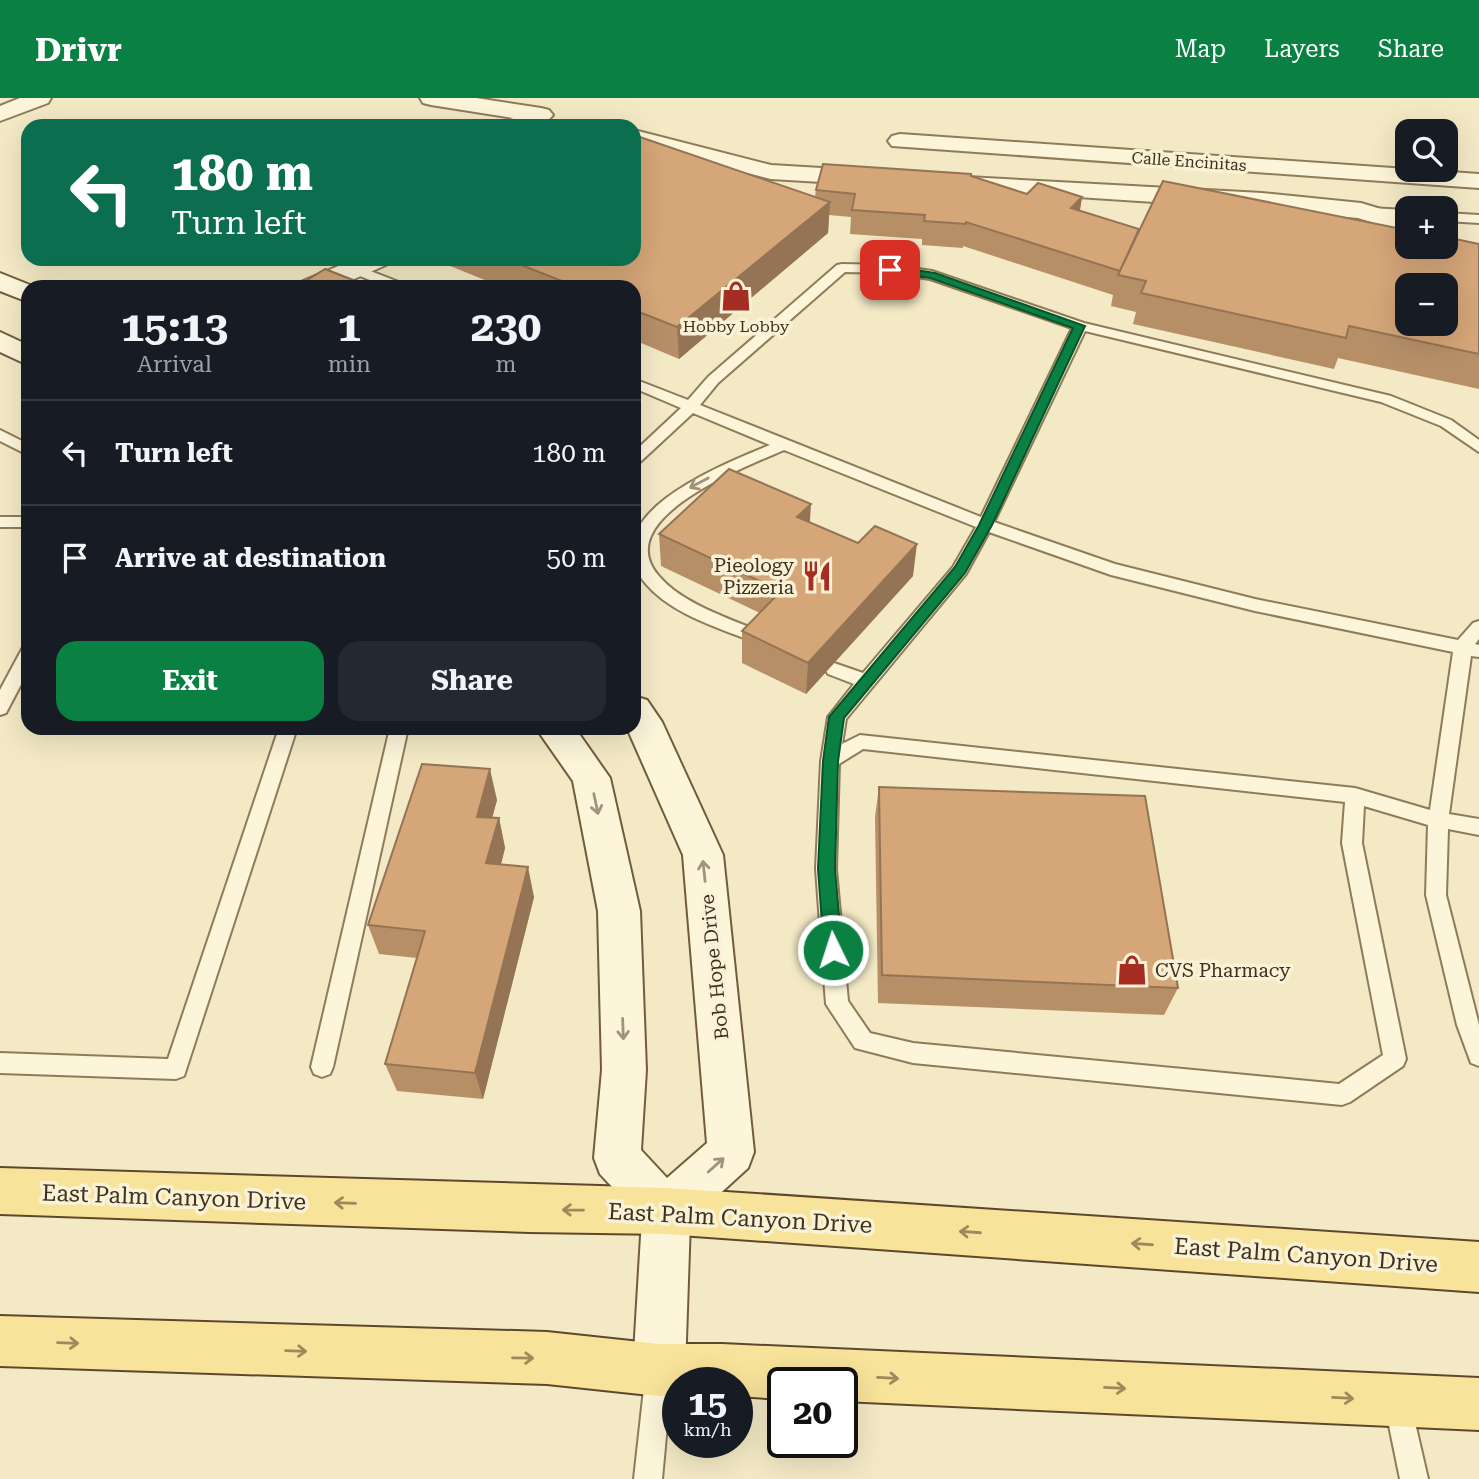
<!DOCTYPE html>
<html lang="en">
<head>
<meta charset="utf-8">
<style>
  :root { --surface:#171b24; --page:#242831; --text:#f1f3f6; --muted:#9ea1a6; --line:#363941; --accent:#0b8043 }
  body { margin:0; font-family:"Roboto Serif",serif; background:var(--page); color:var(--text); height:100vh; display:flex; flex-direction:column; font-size:26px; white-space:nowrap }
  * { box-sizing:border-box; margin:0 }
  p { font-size:23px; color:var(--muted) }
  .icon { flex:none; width:38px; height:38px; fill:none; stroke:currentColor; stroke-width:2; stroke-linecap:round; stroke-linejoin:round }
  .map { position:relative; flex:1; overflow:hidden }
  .sheet { position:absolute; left:21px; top:182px; width:620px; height:455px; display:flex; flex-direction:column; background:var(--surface); border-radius:21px; box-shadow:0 7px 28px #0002 }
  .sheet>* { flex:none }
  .top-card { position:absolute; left:21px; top:21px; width:620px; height:147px; border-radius:21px; box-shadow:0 7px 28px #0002; background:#0b6e4f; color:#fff; overflow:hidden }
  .tools { position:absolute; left:1395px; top:21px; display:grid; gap:14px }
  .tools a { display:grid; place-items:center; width:63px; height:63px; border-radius:14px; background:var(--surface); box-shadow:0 7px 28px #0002; font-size:35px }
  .speed { position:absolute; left:662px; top:1269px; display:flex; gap:14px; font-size:35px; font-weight:700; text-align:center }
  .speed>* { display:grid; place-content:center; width:91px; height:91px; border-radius:50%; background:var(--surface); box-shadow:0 7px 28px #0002; line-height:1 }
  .speed small { font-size:18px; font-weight:400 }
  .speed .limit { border:4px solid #111; border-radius:10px; background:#fff; color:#111 }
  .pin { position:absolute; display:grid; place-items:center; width:60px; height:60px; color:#fff; margin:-30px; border-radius:14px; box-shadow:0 4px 10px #0006 }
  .me { position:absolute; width:77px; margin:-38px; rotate:356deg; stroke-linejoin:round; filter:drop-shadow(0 0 5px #0008) }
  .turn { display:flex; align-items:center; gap:24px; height:147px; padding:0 35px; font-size:32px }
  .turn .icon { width:91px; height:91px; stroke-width:2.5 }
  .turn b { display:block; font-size:49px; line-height:60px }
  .eta { display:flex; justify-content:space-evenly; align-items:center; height:119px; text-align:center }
  .eta b { font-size:42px; font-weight:700; line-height:49px }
  .primary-button { display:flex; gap:14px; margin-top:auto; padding:14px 35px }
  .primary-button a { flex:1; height:80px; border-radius:21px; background:var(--accent); color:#fff; font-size:28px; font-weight:700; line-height:80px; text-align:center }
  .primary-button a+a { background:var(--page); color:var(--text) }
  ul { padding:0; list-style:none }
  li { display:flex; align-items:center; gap:21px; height:105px; padding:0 35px; border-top:2px solid var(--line) }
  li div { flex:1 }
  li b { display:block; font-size:26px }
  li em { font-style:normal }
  header { display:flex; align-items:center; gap:42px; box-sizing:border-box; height:98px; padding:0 35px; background:var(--accent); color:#fff }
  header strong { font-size:33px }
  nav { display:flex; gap:38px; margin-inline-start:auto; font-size:24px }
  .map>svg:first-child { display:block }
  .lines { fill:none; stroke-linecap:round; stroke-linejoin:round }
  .lane-casing { stroke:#907b59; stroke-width:4 }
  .street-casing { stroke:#907b59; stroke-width:4 }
  .secondary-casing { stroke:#725c3c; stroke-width:4 }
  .primary-casing { stroke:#5e482d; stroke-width:4 }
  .lane { fill:#fcf5da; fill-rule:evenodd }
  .street { fill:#fcf5da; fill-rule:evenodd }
  .secondary { fill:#fcf5da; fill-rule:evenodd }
  .primary { fill:#f8e39a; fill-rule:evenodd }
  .wall { fill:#b68f67 }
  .shaded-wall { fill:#947454 }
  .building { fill:#d4a678; stroke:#947454; stroke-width:2; fill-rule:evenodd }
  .oneway { stroke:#9e937c }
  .oneway2 { stroke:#9c8a5c }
  .route { fill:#0b8043; stroke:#07532c; stroke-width:2 }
  .labels { text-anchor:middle; stroke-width:7; stroke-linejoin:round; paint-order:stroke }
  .far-street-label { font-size:16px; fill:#3f311e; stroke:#f9f2d6 }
  .far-poi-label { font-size:16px; fill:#3f311e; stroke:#f9f2d6 }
  .poi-label { font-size:19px; fill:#3f311e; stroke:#f9f2d6; text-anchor:end }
  .street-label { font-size:19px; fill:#3f311e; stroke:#f9f2d6 }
  .near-street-label { font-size:23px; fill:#3f311e; stroke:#f9f2d6 }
</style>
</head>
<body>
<header>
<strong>Drivr</strong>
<nav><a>Map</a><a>Layers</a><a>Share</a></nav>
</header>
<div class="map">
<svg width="1479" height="1381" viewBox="0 0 1479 1381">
  <rect width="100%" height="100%" fill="#f3e9c5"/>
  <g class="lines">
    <g class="lane-casing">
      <g id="lane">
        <polygon points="1369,110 1407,112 1407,120 1364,117 1364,111"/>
        <polygon points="1446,115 1479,117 1479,125 1446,123"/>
        <path d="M842,166L890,167L932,173L1084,225L1391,298L1451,322L1479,342V354L1441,328L1381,304L1085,233L994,424L1115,466L1255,501L1458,542L1473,525L1479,523V541L1475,546L1479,547V559L1471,558L1449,716L1479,721V737L1448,731L1446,797L1479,927V968L1471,965L1457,927L1426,797L1428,727L1364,708L1362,745L1406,961L1403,968L1350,1004L1342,1007L913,965L855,950L826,906L816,771L821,663L828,619L854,586L828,576L825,571L828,566L834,565L863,575L953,469L976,429L784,352C745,369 610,420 658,477C682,507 737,523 771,538L774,542L771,546H759C723,531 672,517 646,486C588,418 724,366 770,347L693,315L639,365L634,367V354L681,310L634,290V281L688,302L708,279L837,167ZM845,174L890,175L930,181L1072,230L981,419L700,307L718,285ZM989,434L1111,477L1255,513L1453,554L1430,712L1355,690L860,637L842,646L846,621L966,476ZM863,651L1345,704L1342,745L1383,957L1339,986L913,945L870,935L848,903L836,771L839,666Z"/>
        <polygon points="355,167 404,186 406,189 387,189 350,174 348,171"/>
        <polygon points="0,332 28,346 28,357 0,343"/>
        <rect x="0" y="419" width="28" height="10"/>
        <polygon points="28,549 28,573 6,615 0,617 0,592 22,551"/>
        <polygon points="279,630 297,630 184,978 176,981 0,975 0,955 168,961"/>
        <polygon points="390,630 408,630 333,969 330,976 322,979 314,976 311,969"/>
        <polygon points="659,1260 668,1264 672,1273 662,1381 634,1381 646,1273 650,1264"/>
        <polygon points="1397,1290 1406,1294 1410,1303 1428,1381 1400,1381 1384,1303 1388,1294"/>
      </g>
    </g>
    <g class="street-casing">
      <g id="street">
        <polygon points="20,0 51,0 48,5 0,23 0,8"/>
        <path d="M420,0H476L541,10L549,12L553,17C542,32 517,28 500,28L504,23L513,20L431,7L423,5Z"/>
        <polygon points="634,32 771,67 872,73 881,75 884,80 881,85 872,87 771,81 634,46"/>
        <polygon points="900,36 1479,76 1479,90 892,48 888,43 892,38"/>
        <polygon points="949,78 1262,95 1361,105 1407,119 1407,135 1358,120 1262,111 940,90 937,85 940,80"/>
        <polygon points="355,161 390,161 386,167 336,189 299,189 303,183"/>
      </g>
    </g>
    <g class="secondary-casing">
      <g id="secondary">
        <polygon points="0,175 35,189 28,189 28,204 0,193"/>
        <polygon points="0,234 28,247 28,267 0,254"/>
        <polygon points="634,598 647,602 662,624 723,757 754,1054 748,1070 690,1123 685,1272 677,1284 677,1290 659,1298 641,1290 633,1272 642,1121 600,1076 594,1060 602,972 598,813 573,683 536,630 575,630 610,680 640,813 646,972 641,1052 667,1080 707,1045 683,757 627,630 634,630"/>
      </g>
    </g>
    <g class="primary-casing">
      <g id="primary">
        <polygon points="0,1070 666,1090 1479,1144 1479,1194 666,1136 529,1134 0,1116"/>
        <polygon points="0,1218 547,1234 659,1246 722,1246 1479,1280 1479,1332 842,1303 842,1284 782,1284 782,1301 737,1298 737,1284 677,1284 677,1298 659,1298 547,1286 0,1268"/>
      </g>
    </g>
    <use href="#lane" class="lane"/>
    <use href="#street" class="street"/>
    <use href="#secondary" class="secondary"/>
    <use href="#primary" class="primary"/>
  </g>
  <g class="wall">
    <polygon points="971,78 1027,96 1082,99 1080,112 1139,131 1479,146 1479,291 1338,260 1334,271 1133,226 1136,214 1111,208 1113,197 963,148 963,150 922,147 922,141 850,136 851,119 829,117 828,135 679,261 634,242 634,189 502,189 438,163 438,161 634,161 815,99 816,92"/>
    <polygon points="810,424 858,445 913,478 806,596 742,565 742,533 760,515 661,468 659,436"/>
    <polygon points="879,689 1178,890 1164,917 878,905 875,719"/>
    <polygon points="497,702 492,720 499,720 505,750 501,767 534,799 483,1001 397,993 385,966 417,860 379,856 368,827"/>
  </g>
  <g class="shaded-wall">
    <polygon points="1082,99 1078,123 1071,110"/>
    <polygon points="830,104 828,135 679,261 677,229"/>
    <polygon points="811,406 809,438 797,419"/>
    <polygon points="917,446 913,478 806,596 808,565"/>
    <polygon points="490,671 497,702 484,749 477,719"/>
    <polygon points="499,720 505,750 493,795 486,765"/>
    <polygon points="528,769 534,799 483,1001 475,975"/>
  </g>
  <g class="building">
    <polygon points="599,25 607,28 595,28"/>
    <polygon points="634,37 830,104 677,229 634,212 634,189 577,189 506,161 634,161"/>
    <polygon points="823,66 971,76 971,78 1027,96 1038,85 1082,99 1071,110 1139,131 1120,173 966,124 966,126 924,123 925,117 852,112 855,96 816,92"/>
    <path d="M1163,83L1407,132V149H1446V139L1479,146V256L1349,228L1346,240L1141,195L1146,183L1118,177ZM1407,187H1446V226H1407Z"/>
    <polygon points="325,171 371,189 296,189"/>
    <polygon points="729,371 811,406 797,419 858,445 875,428 917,446 808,565 742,533 781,493 659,436"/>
    <polygon points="422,666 490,671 477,719 499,720 486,765 528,769 475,975 385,966 425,833 368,827"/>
    <polygon points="879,689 1145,698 1178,890 882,877"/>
  </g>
  <defs><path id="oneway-shaft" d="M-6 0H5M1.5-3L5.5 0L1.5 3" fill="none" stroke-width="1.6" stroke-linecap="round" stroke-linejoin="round" transform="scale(1.75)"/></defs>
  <g class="oneway">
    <use href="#oneway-shaft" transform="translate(699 385) rotate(152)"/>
    <use href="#oneway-shaft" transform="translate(596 706) rotate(78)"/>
    <use href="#oneway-shaft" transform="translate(704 773) rotate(-96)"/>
    <use href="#oneway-shaft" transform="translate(623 931) rotate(88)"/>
    <use href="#oneway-shaft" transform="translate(716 1067) rotate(-42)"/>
  </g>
  <g class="oneway2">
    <use href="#oneway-shaft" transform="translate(345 1105) rotate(-178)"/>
    <use href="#oneway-shaft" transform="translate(573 1112) rotate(-179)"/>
    <use href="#oneway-shaft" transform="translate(970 1134) rotate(-176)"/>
    <use href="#oneway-shaft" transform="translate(1142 1146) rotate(-176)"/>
    <use href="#oneway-shaft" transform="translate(68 1245) rotate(2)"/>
    <use href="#oneway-shaft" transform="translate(296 1253) rotate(2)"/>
    <use href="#oneway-shaft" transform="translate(523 1260) rotate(1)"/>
    <use href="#oneway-shaft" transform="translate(888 1280) rotate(3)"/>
    <use href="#oneway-shaft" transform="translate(1115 1290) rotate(3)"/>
    <use href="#oneway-shaft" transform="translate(1343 1300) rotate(3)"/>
  </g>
  <polygon class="route" points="890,168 935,175 1085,228 992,427 965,475 844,620 838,663 835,771 842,852 839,857 833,859 827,857 824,852 818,771 823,663 829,619 955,469 979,427 1073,230 930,180 886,174 885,172"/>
  <defs>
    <g id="shop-bare" transform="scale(2.415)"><path d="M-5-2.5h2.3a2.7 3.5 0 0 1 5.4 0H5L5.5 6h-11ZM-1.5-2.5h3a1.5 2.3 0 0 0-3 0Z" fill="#a52d22" stroke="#f9f2d6" stroke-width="2.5" paint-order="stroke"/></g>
    <g id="restaurant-bare" transform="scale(2.415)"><path d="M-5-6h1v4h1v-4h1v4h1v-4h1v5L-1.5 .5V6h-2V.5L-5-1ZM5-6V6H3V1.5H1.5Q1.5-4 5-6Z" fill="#a52d22" stroke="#f9f2d6" stroke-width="2.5" paint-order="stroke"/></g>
  </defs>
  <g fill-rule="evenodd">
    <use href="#shop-bare" x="736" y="198"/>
    <use href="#restaurant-bare" x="817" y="478"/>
    <use href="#shop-bare" x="1132" y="872"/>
  </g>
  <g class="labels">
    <g class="far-street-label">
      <text transform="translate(1189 63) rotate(4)" y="6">Calle Encinitas</text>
    </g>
    <g class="far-poi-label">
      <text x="736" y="234">Hobby Lobby</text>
    </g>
    <g class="poi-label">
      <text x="794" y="474">Pieology<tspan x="794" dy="22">Pizzeria</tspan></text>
      <text x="1155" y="879" text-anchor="start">CVS Pharmacy</text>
    </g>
    <g class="street-label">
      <text transform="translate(714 869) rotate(-96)" y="7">Bob Hope Drive</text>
    </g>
    <g class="near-street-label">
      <text transform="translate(174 1099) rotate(2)" y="8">East Palm Canyon Drive</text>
      <text transform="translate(740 1120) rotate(3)" y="8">East Palm Canyon Drive</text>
      <text transform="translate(1306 1157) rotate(4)" y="8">East Palm Canyon Drive</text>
    </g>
  </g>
</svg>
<div class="tools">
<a><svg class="icon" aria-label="search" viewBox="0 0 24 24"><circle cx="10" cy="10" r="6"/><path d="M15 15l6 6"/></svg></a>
<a>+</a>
<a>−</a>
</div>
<div class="speed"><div>15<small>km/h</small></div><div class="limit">20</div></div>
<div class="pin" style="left:890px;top:172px;background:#d93025"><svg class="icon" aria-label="arrive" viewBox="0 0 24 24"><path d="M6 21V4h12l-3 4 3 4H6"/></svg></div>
<svg class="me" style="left:833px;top:852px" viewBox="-20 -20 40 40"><circle r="17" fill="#0b8043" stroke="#fff" stroke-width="3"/><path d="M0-11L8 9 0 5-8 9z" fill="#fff"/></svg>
<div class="top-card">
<div class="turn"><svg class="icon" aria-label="left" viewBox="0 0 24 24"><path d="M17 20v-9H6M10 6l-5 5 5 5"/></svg><div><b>180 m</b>Turn left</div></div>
</div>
<section class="sheet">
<div class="eta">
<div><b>15:13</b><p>Arrival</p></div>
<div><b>1</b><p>min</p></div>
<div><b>230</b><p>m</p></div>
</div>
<ul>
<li><svg class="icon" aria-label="left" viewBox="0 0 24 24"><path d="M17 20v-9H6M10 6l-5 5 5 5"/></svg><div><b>Turn left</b></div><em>180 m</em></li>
<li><svg class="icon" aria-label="arrive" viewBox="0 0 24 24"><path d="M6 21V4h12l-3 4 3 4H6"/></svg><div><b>Arrive at destination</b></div><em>50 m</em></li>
</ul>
<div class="primary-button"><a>Exit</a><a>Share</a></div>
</section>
</div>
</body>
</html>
